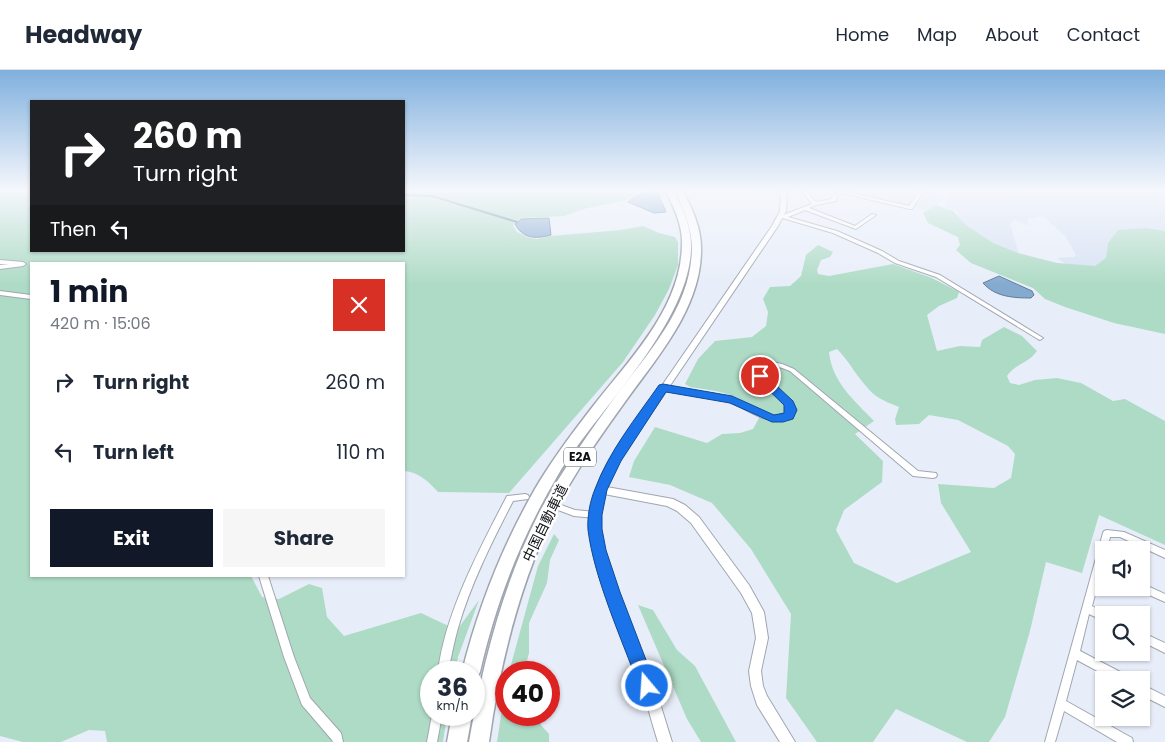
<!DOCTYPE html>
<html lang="en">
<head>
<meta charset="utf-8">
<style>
  :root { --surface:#fff; --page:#f6f6f7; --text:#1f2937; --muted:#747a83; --line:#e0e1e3; --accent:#111827 }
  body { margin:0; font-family:Poppins,"Noto Sans JP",sans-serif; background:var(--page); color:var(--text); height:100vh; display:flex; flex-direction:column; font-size:19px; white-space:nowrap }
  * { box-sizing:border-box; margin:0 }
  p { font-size:16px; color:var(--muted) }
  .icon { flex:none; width:28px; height:28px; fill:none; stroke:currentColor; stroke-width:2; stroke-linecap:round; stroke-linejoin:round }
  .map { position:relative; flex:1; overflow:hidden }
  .panel { position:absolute; left:30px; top:192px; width:375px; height:315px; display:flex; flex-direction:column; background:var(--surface); border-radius:0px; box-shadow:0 1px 4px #0004 }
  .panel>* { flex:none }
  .hud { position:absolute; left:30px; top:30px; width:375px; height:152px; border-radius:0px; box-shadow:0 1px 4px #0004; background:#202124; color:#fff; overflow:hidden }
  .controls { position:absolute; left:1095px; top:471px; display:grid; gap:10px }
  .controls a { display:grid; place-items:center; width:55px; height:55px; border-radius:0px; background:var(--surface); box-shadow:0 1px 4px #0004; font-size:25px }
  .speed { position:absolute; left:420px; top:591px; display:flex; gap:10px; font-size:25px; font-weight:700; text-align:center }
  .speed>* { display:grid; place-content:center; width:65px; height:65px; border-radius:50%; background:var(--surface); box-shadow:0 1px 4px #0004; line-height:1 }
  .speed small { font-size:12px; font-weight:400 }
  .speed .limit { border:8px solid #d22; background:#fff; color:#111 }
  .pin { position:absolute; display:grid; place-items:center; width:42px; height:42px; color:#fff; margin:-21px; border:2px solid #fff; border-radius:50%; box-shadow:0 1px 5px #0007 }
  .me { position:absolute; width:55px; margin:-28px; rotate:342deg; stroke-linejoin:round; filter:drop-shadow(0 0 4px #0008) }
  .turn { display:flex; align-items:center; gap:18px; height:105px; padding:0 20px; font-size:22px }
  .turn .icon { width:65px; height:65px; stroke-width:2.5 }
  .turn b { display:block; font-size:35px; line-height:42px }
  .then { display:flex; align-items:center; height:48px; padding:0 20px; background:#0003; gap:10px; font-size:19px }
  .round { display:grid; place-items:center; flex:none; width:52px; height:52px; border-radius:0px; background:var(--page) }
  .overview { display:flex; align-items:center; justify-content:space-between; height:85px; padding:0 20px }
  h1 { font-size:30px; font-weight:700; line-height:38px; color:var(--accent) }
  .cta { display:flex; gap:10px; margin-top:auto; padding:10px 20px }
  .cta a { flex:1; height:58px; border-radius:0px; background:var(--accent); color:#fff; font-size:20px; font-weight:700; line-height:58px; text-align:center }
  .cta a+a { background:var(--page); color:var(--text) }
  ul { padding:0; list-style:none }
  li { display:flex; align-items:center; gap:15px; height:70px; padding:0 20px }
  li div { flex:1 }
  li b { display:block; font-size:19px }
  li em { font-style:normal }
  header { display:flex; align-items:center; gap:30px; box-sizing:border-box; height:70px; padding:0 25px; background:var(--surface); border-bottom:1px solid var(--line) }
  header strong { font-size:24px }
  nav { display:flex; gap:28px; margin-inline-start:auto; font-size:18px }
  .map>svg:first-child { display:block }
  .built { fill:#d7e2f3 }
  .green { fill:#aedbc5; fill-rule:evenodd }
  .water { fill:#84aacf; stroke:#617c97 }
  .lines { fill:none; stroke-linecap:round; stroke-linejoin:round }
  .stream { stroke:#617c97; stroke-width:2 }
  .minor-casing { stroke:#a0a6b0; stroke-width:2 }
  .tertiary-casing { stroke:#a0a6b0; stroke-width:2 }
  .motorway-casing { stroke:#a0a6b0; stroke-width:3 }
  .minor { fill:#fff; fill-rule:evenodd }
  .tertiary { fill:#fff; fill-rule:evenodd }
  .motorway { fill:#fff; fill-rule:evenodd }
  .route { fill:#1a73e8; stroke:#114b97 }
  .labels { text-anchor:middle; stroke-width:5; stroke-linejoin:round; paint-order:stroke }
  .shield { fill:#fff; stroke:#57585b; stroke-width:1 }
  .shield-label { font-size:12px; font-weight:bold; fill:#0f1115 }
  .street-label { font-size:14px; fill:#0f1115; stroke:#fff }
</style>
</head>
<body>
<header>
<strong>Headway</strong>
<nav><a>Home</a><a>Map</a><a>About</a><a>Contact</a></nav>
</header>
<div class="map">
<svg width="1165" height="672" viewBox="0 0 1165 672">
  <rect width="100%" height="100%" fill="#e8eef9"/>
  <polygon class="built" points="838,121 1165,121 1165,223 1070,197 1057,188 1074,187 1076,185 1066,167 1043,146 1028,149 1028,156 1015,149 1010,154 1022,194 962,157 957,141 945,136 950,122 944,123 936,142"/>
  <g class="green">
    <path d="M0,121H31V181H404V121H650L636,123L627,130L587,138L564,146L520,148L513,155L517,162L527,167L537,169L550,166L621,160L643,156L659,163L675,167L678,172V195L669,219L655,245L623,292L509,423L438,422C429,412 419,402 404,401V194H31V506H251L262,527L279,529L309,514L322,518L327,547L344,566L421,543L457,560L479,530L458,587L455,602H431V645H447L443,672H107L105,661L89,660L61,672H23L0,666Z"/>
    <polygon points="936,135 953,141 966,155 993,173 1018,183 1057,193 1095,196 1106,188 1108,173 1118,160 1146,158 1165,161 1165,264 1114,253 1065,237 1045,229 1033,218 971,193 956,180 960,175 958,167 928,153 923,143"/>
    <path d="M818,175L833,182L830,187L821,190L817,200L818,204L829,206L893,194L932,208L959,222L957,228L939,236L927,245L937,281L960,276L980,277L982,270L1004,257L1022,266L1037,281C1028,294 1016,293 1007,306L1010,313L1019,315L1035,310L1057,308L1081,313L1113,331L1125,329L1165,351V475L1099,445L1082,503L1046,492L1030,561L1005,647L989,672H967L896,639L873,672H817L786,628L791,544L751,479L712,433L670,415L629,407L634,391L655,357L707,373L722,364L740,363L753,359L760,346C743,323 716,321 690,317L685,314L698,289L715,271L752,267L766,256L768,242L763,229L770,217L790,216L801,206L806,185ZM837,279C849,291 855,304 866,316C874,327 886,332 899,337L895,349L896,355L919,354L929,345L958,350L1008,376L1015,384L1011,408L994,418L938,414L941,433L971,482L897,513L854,493L836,460L844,440L882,412L883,391L855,364L874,351C854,330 832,312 829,282Z"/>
    <polygon points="554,464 559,470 550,490 547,513 529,553 529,583 524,602 509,602 538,496"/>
    <polygon points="638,535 653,540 677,580 695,596 736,672 701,672 687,649"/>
    <polygon points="506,612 506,645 532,645 549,664 549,672 497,672"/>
  </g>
  <g class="water">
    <polygon points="657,121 666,142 654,143 628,132 637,125"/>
    <path d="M549,148L551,165C536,169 523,169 515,154L521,149Z"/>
    <path d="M999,206L1032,221L1034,225L1031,228C1014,228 995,227 983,213Z"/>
  </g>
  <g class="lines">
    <polyline class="stream" points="404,125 432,126 517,152"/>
    <g class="minor-casing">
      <g id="minor">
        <polygon points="802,121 806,121 816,132 832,129 833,124 837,124 836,131 816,135 809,138 855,156 872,144 876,145 856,159 805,140 788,147 837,161 882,181 899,191 940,205 1043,268 1040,270 1038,269 936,207 895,193 878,183 833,163 779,147 779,145 783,145 812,134"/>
        <polygon points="834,121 842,121 909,136 920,121 924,121 912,139 910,139"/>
        <polygon points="0,190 23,192 26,194 23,196 0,199 0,195 9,194 0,194"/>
        <polygon points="0,221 31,225 31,229 0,225"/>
        <path d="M772,292L782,294L794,299L918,401L936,403L937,405L936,407L933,408L913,406L790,301C780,297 772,294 762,300L763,305L792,334L794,340L791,348C760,357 750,337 722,330C702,324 681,325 661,320L660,318L663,316C686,322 710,320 732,328C750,334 766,350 786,344L788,340L786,335L758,307L756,299C760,295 766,293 772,292Z"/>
        <path d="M525,424L528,425L529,427L528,429L513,431C492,472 471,513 458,558C454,572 451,588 448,602H438C445,543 480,478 507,426Z"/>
        <polygon points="561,435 575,440 595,442 598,443 599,445 598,447 595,448 574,446 558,440 557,438 558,436"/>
        <polygon points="1107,460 1124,462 1165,480 1165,488 1120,467 1110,467 1107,480 1104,480 1104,491 1092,536 1108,545 1104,545 1104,551 1089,544 1080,581 1128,606 1129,610 1114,610 1077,590 1066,631 1132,668 1133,672 1117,672 1064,641 1055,672 1045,672 1103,463 1104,461"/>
        <polygon points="259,506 268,506 294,587 310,628 341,663 343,672 333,672 332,670 302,635 284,587"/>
        <polygon points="1141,513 1165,524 1165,532 1138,520 1137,518 1141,518"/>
        <polygon points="1141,562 1165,573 1165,583 1141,571"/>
        <polygon points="1141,614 1165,626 1165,637 1141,625"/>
        <polygon points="432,645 442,645 437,672 427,672"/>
      </g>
    </g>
    <g class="tertiary-casing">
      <path id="tertiary" d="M781,121H787L786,141L778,156L619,391L607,417L673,429L685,435L699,447L749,515L764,542L768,568L761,601L763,616L767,626L795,672H780L757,635L751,616L749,601L756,568L752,543L741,523L691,453L677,441L667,436L604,424C589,480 627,545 647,596C657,621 664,647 672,672H658C650,647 644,621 635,596C618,550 588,498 590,448C590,426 602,406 612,388L772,156L780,141Z"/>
    </g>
    <g class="motorway-casing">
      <g id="motorway">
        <path d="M666,121H674C682,138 691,155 691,175C692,252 597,340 558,405C521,467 496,532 480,602L477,608L474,610V602H462C478,538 502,477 535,419C552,390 573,362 594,335C630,289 681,238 682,175C683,156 674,138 666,121Z"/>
        <path d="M675,121H683C692,139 701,157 701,178C702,236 659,285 627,329C601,365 574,403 554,443C519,516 500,593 489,672H469C483,592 503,514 540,441C562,400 590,362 617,324C650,281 691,236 692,179C692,158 683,139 675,121Z"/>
        <polygon points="452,645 472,645 467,672 447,672"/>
      </g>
    </g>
    <use href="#minor" class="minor"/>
    <use href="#tertiary" class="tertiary"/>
    <use href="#motorway" class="motorway"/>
  </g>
  <linearGradient id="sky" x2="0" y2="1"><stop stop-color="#80b0de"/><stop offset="0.56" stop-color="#f5f7fc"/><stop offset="1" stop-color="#f5f7fc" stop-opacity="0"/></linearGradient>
  <rect width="1165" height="215" fill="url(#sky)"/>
  <path class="route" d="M760,303L764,304L793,331L797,340L793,349L783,352H772L730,333L666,322L621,391L607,420L602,445V459L606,480L620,522L656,616L653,622L647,625L641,622L639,616C622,570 594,508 588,460C587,447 590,431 595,419C609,381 636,348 659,315L663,314L732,326L774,345L784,343V335L754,306Z"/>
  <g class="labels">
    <rect class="shield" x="564" y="377.5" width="32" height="19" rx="4"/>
    <g class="shield-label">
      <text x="580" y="391">E2A</text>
    </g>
    <g class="street-label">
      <text transform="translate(545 453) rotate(-64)" y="5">中国自動車道</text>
    </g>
  </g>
</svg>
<div class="controls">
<a><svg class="icon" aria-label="sound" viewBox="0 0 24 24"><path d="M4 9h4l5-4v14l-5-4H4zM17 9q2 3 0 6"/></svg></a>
<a><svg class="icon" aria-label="search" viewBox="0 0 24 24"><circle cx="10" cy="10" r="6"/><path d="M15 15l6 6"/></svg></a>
<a><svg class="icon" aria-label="layers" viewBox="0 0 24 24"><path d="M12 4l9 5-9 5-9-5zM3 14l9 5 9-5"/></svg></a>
</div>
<div class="speed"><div>36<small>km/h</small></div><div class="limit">40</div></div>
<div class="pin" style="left:760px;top:306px;background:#d93025"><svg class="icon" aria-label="arrive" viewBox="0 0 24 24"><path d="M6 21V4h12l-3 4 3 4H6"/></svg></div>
<svg class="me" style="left:647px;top:616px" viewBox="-20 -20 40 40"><circle r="17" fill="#1a73e8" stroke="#fff" stroke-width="3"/><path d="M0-11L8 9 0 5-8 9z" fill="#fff"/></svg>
<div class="hud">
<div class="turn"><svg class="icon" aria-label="right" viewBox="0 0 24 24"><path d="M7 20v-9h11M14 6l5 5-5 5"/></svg><div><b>260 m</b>Turn right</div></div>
<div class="then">Then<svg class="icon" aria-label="left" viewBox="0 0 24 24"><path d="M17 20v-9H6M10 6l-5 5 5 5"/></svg></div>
</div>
<section class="panel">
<div class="overview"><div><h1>1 min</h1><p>420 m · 15:06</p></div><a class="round" style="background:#d93025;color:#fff"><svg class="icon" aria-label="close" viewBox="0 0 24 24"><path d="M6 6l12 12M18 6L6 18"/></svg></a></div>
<ul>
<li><svg class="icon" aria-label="right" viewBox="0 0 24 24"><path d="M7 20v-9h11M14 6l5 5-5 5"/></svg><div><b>Turn right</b></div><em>260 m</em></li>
<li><svg class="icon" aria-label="left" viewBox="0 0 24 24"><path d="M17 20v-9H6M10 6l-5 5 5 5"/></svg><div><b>Turn left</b></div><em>110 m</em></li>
</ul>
<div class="cta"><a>Exit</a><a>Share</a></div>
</section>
</div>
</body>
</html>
